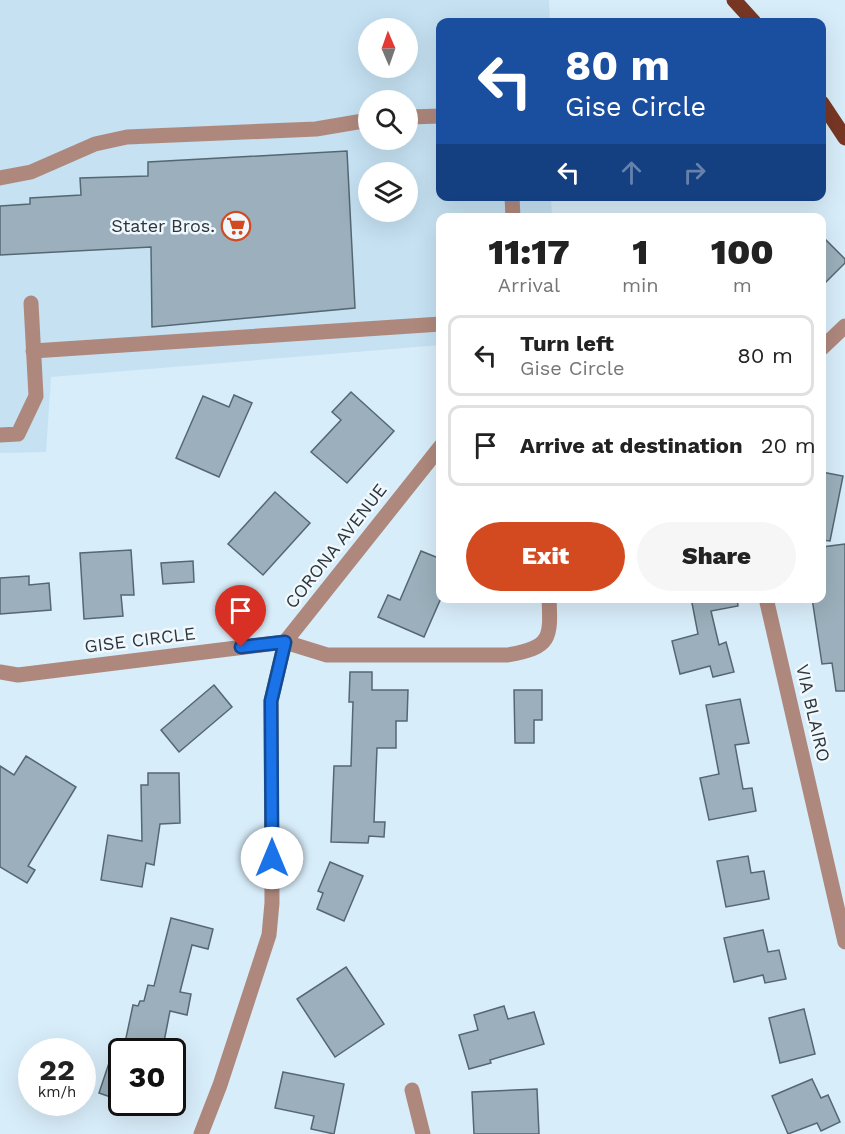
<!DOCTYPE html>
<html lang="en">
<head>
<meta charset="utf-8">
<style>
  :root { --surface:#fff; --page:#f6f6f6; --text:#222; --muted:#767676; --line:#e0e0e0; --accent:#d34a21 }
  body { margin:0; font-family:"Work Sans",sans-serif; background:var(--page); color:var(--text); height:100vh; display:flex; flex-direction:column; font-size:22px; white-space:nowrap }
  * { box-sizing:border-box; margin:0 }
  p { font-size:20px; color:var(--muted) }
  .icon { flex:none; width:33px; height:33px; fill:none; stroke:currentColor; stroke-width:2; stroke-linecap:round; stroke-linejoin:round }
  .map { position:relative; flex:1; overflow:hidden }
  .drawer { position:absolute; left:436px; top:213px; width:390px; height:390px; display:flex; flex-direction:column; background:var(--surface); border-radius:12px; box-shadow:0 6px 24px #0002 }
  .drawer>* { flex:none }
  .top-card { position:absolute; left:436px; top:18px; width:390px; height:183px; border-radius:12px; box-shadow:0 6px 24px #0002; background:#1a4fa0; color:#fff; overflow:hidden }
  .needle { width:39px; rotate:358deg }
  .buttons { position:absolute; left:358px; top:18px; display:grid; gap:12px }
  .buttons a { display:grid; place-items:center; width:60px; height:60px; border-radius:50%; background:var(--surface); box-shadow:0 6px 24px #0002; font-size:30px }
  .speed { position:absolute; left:18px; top:1038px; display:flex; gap:12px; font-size:30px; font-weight:700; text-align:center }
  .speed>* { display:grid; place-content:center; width:78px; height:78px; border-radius:50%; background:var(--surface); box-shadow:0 6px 24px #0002; line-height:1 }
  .speed small { font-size:15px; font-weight:400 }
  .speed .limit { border:3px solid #111; border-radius:9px; background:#fff; color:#111 }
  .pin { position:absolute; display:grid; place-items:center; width:51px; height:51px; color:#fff; margin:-62px -26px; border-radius:50% 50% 50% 0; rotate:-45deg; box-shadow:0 0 6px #0007 }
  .pin .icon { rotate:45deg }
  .me { position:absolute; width:66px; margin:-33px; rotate:0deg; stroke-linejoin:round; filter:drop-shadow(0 0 4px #0008) }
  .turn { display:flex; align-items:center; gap:21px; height:126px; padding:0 30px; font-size:27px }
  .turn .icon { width:78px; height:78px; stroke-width:2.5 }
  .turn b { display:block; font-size:42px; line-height:51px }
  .lanes { display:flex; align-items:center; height:57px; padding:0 30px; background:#0003; justify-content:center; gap:30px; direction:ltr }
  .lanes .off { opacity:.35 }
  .eta { display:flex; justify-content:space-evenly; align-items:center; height:102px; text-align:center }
  .eta b { font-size:36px; font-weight:800; line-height:42px }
  .cta { display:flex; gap:12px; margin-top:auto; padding:12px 30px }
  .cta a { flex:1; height:69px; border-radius:36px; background:var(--accent); color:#fff; font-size:24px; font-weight:800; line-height:69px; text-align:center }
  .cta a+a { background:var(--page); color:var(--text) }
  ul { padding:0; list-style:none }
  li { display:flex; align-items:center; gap:18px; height:81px; margin:0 12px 9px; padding:0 18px; border:3px solid var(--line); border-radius:12px }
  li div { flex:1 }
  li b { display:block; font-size:22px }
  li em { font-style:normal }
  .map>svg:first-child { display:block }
  .built { fill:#c5e1f2; fill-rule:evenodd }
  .building { fill:#9bb0bc; stroke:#556772; stroke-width:1.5 }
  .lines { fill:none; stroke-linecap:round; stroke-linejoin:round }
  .minor { stroke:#af887d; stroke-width:15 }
  .major { stroke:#783724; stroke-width:15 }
  .route-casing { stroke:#114b97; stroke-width:15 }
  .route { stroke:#1a73e8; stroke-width:10 }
  .labels { text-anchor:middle; stroke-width:5; stroke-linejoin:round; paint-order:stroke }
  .poi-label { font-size:18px; fill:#2d353a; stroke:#eff8fd; text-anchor:end }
  .street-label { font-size:18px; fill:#2d353a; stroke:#eff8fd }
</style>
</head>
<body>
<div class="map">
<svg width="845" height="1134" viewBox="0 0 845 1134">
  <rect width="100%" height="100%" fill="#d8edfa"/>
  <path class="built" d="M0,0H549L550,22H441V196L551,197L552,217L441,218V345L51,377L46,452L0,453ZM369,28H408V68H369ZM369,100H408V140H369ZM369,172H408V212H369Z"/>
  <g class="building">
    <polygon points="347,151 355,308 152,327 151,247 0,255 0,206 30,204 30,198 81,195 80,178 148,176 148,162"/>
    <polygon points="822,236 845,259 845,263 822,286"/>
    <polygon points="351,392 394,431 347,483 311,452 341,420 332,412"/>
    <polygon points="234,395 252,403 219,477 176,458 203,396 229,407"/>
    <polygon points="822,472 843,476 830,541 822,540"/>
    <polygon points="275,492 310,523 263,575 228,544"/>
    <polygon points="845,544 845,691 836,691 832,663 822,664 812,598 822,598 822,547"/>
    <polygon points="131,550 134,595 121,595 123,616 84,619 80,553"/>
    <polygon points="421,551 441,559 441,598 424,637 378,617 388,595 400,600"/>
    <polygon points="193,561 194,582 163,584 161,563"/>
    <polygon points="29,576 29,585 49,583 51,610 0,614 0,578"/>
    <polygon points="691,598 737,598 738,606 711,611 719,645 726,642 734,672 713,677 710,666 680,674 672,641 698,634"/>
    <polygon points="350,672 372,672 372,690 408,690 407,721 396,721 396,748 377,748 374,822 385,822 384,837 369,836 368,843 331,842 334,766 351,766 353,702 349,702"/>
    <polygon points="214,685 232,707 179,752 161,730"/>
    <polygon points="514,690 542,690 542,720 534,720 534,743 515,743"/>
    <polygon points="740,699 749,743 735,745 743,789 752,788 756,811 709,820 700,778 719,774 706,705"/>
    <polygon points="26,756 76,787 28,866 35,870 27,883 0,867 0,766 14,775"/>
    <polygon points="148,773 179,773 180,823 160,824 154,865 146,863 142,887 101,880 108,835 142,841 141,785 148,785"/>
    <polygon points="748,856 751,873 764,871 769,899 726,907 717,861"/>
    <polygon points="330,862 363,876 344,921 317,909 323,893 318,891"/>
    <polygon points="171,918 213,929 208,949 192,945 180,992 191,994 187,1015 170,1011 162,1052 123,1052 133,1005 138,1006 140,1001 144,1001 148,985 154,986"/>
    <polygon points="763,930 768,952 779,950 786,979 765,983 763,975 734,982 724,938"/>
    <polygon points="346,967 384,1024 335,1057 297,999"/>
    <polygon points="504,1006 508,1019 534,1012 544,1044 490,1060 491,1063 469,1069 459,1035 478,1030 474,1015"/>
    <polygon points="804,1009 815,1054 780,1063 769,1018"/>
    <polygon points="110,1060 122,1065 122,1101 99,1093"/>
    <polygon points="283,1072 344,1084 334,1134 311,1129 314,1116 275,1108"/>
    <polygon points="812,1079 821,1098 828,1095 840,1122 821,1131 817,1123 788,1134 772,1096"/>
    <polygon points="537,1089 539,1134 474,1134 472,1092"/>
  </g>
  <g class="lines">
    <g class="minor">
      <polyline points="408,117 441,116"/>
      <polyline points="0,178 31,172 95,144 127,137 316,129 369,120"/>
      <polyline points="512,196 513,218"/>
      <polyline points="822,348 845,326"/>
      <polyline points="33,351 441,324"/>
      <polyline points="0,435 18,434 36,396 31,303"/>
      <polyline points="766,598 845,942"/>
      <path d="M0,672L18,675L285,642L327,655H508C551,647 551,639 549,598"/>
      <polyline points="412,1090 423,1134"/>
      <polyline points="201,1134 220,1085 269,935 272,903 271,701 285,642 441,446"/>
    </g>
    <g class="major">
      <polyline points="734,0 754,22"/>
      <polyline points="822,103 845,138"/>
    </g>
  </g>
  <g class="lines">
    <g class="route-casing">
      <polyline id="route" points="241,647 285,642 271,701 272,858"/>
    </g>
    <use href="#route" class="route"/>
  </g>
  <defs>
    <g id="supermarket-ring" transform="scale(1.5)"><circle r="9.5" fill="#eff8fd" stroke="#d34a21" stroke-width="1.5"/><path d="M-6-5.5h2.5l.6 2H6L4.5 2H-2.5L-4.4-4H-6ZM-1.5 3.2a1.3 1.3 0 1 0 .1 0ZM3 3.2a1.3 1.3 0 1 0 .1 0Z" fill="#d34a21"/></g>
  </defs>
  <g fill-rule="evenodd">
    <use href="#supermarket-ring" x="236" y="226"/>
  </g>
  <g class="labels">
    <g class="poi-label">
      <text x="215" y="232">Stater Bros.</text>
    </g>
    <g class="street-label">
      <text transform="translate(336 546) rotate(-52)" y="6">CORONA AVENUE</text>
      <text transform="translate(140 640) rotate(-7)" y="6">GISE CIRCLE</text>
      <text transform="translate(813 713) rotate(77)" y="6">VIA BLAIRO</text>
    </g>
  </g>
</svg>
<div class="buttons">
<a><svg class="needle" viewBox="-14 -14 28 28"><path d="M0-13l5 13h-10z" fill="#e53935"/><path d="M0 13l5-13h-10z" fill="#767676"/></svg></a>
<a><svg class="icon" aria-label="search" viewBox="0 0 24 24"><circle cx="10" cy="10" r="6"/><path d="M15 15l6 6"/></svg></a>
<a><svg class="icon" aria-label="layers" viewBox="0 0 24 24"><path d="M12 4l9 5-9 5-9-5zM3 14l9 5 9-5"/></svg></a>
</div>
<div class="speed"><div>22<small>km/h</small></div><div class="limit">30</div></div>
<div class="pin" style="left:241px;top:647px;background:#d93025"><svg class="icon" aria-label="arrive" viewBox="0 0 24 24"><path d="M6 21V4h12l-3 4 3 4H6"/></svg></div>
<svg class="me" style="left:272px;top:858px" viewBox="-20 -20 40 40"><circle r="19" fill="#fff"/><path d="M0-13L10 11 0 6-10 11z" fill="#1a73e8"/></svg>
<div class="top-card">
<div class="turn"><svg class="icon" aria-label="left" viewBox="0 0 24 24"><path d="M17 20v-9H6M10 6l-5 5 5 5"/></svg><div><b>80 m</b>Gise Circle</div></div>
<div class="lanes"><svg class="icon" aria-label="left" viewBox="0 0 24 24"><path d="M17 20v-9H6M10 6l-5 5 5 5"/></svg><svg class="icon off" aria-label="ahead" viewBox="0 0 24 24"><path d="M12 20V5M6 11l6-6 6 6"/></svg><svg class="icon off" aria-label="right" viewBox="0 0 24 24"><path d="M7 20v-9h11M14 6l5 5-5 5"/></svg></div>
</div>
<section class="drawer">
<div class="eta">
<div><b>11:17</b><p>Arrival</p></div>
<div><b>1</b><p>min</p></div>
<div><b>100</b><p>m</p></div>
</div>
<ul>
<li><svg class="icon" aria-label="left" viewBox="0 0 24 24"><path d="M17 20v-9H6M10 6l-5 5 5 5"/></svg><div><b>Turn left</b><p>Gise Circle</p></div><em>80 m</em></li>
<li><svg class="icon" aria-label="arrive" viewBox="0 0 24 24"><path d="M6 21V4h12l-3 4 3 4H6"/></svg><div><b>Arrive at destination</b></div><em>20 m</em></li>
</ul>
<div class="cta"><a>Exit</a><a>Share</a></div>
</section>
</div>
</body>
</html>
